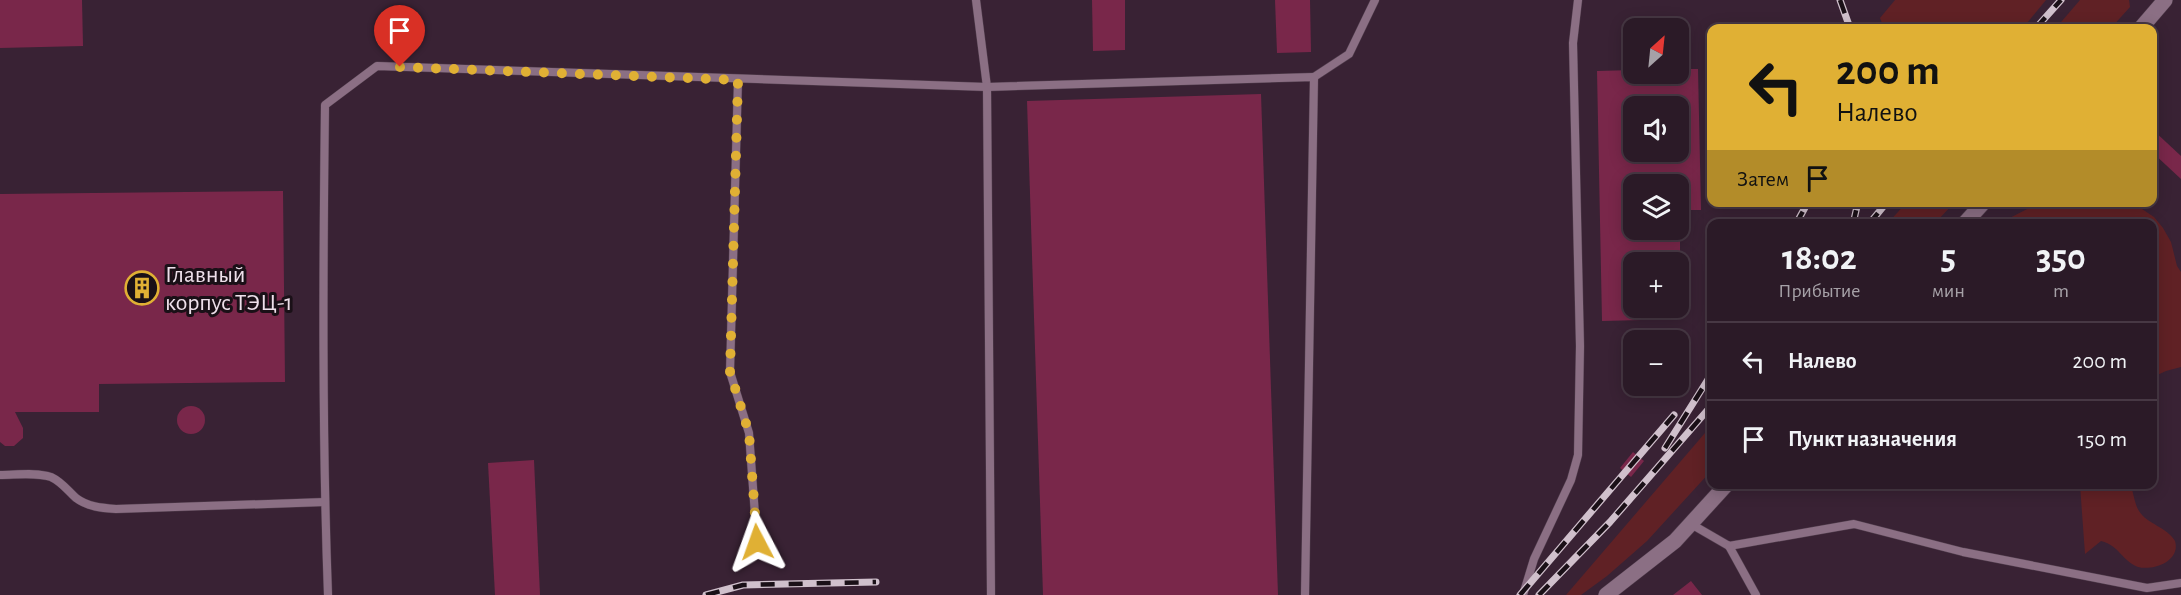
<!DOCTYPE html>
<html lang="ru">
<head>
<meta charset="utf-8">
<style>
  :root { --surface:#2b1a27; --page:#33232f; --text:#f1f3f6; --muted:#a6a1a7; --line:#473844 }
  body { margin:0; font-family:"Alegreya Sans",sans-serif; background:var(--page); color:var(--text); height:100vh; display:flex; flex-direction:column; font-size:22px; white-space:nowrap }
  * { box-sizing:border-box; margin:0 }
  p { font-size:20px; color:var(--muted) }
  .icon { flex:none; width:33px; height:33px; fill:none; stroke:currentColor; stroke-width:2; stroke-linecap:round; stroke-linejoin:round }
  .map { position:relative; flex:1; overflow:hidden }
  .details { position:absolute; left:1707px; top:219px; width:450px; height:270px; display:flex; flex-direction:column; background:var(--surface); border-radius:12px; box-shadow:0 3px 15px #0003,0 0 0 2px var(--line) }
  .details>* { flex:none }
  .guide { position:absolute; left:1707px; top:24px; width:450px; height:183px; border-radius:12px; box-shadow:0 3px 15px #0003,0 0 0 2px var(--line); background:#e0b034; color:#111; overflow:hidden }
  .needle { width:39px; rotate:27deg }
  .controls { position:absolute; left:1623px; top:18px; display:grid; gap:12px }
  .controls a { display:grid; place-items:center; width:66px; height:66px; border-radius:12px; background:var(--surface); box-shadow:0 3px 15px #0003,0 0 0 2px var(--line); font-size:30px }
  .pin { position:absolute; display:grid; place-items:center; width:51px; height:51px; color:#fff; margin:-62px -26px; border-radius:50% 50% 50% 0; rotate:-45deg; box-shadow:0 0 6px #0007 }
  .pin .icon { rotate:45deg }
  .me { position:absolute; width:66px; margin:-33px; rotate:356deg; stroke-linejoin:round; filter:drop-shadow(0 0 4px #0008) }
  .turn { display:flex; align-items:center; gap:21px; height:126px; padding:0 30px; font-size:27px }
  .turn .icon { width:78px; height:78px; stroke-width:2.5 }
  .turn b { display:block; font-size:42px; line-height:51px }
  .then { display:flex; align-items:center; height:57px; padding:0 30px; background:#0003; gap:12px; font-size:22px }
  .eta { display:flex; justify-content:space-evenly; align-items:center; height:102px; text-align:center }
  .eta b { font-size:36px; font-weight:700; line-height:42px }
  ul { padding:0; list-style:none }
  li { display:flex; align-items:center; gap:18px; height:78px; padding:0 30px; border-top:2px solid var(--line) }
  li div { flex:1 }
  li b { display:block; font-size:22px }
  li em { font-style:normal }
  .map>svg:first-child { display:block }
  .green { fill:#602125 }
  .building { fill:#79274a; fill-rule:evenodd }
  .lines { fill:none; stroke-linecap:round; stroke-linejoin:round }
  .lane-casing { stroke:#513e4d; stroke-width:9 }
  .secondary-casing { stroke:#513e4d; stroke-width:16 }
  .lane { stroke:#8b6f84; stroke-width:8 }
  .secondary { stroke:#8b6f84; stroke-width:15 }
  .rail-casing { stroke:#d0c0cc; stroke-width:7 }
  .rail { stroke:#1a1017; stroke-width:4.5; stroke-dasharray:14; stroke-linecap:butt }
  .route { stroke:#e0b034; stroke-width:10; stroke-dasharray:0 18 }
  .labels { text-anchor:middle; stroke-width:6; stroke-linejoin:round; paint-order:stroke }
  .poi-label { font-size:24px; fill:#eedfea; stroke:#1a1017; text-anchor:start }
</style>
</head>
<body>
<div class="map">
<svg width="2181" height="595" viewBox="0 0 2181 595">
  <rect width="100%" height="100%" fill="#392234"/>
  <g class="green">
    <polygon points="1895,0 2046,0 2023,28 1884,28 1880,18"/>
    <polygon points="2080,0 2129,0 2130,7 2111,28 2056,28"/>
    <polygon points="1907,202 1954,202 1954,203 1935,223 1888,223"/>
    <polygon points="2039,203 2133,203 2154,217 2163,228 2171,242 2177,266 2181,272 2181,367 2166,371 2153,377 2152,224 2000,223"/>
    <polygon points="1711,426 1711,471 1647,541 1607,576 1581,595 1566,595"/>
    <path d="M2080,485H2131C2133,492 2135,505 2139,511C2147,524 2167,527 2175,541C2181,561 2153,571 2138,567C2122,561 2120,546 2101,541L2085,554Z"/>
  </g>
  <g class="building">
    <polygon points="0,0 82,0 83,46 0,48"/>
    <polygon points="1092,0 1125,0 1125,50 1093,51"/>
    <polygon points="1275,0 1310,0 1311,52 1277,53"/>
    <path d="M1678,69H1698L1701,210H1678V184H1634V230H1680V262H1634V308H1681L1682,319L1602,321L1597,71L1634,70V74H1678ZM1634,106H1678V152H1634Z"/>
    <polygon points="1261,94 1278,595 1043,595 1027,101"/>
    <polygon points="2152,129 2181,156 2181,179 2152,152"/>
    <polygon points="283,191 285,382 99,384 99,412 15,412 23,428 23,438 14,446 5,446 0,442 0,194"/>
    <circle cx="191" cy="420" r="14"/>
    <polygon points="1633,452 1644,461 1631,477 1620,468"/>
    <polygon points="534,460 540,595 495,595 488,463"/>
    <polygon points="1691,581 1702,595 1673,595"/>
  </g>
  <g class="lines">
    <g class="lane-casing">
      <g id="lane">
        <polyline points="976,0 987,87 991,595"/>
        <polyline points="1314,77 1349,54 1375,0"/>
        <polyline points="738,80 730,372 749,433 757,542"/>
        <path d="M0,475C16,475 36,472 51,477C62,482 68,491 76,498C88,507 102,508 116,509L325,502"/>
        <polyline points="1691,524 1729,546 1854,524 1963,552 2147,588 2181,583"/>
        <polyline points="1729,546 1756,595"/>
        <path d="M328,595C322,432 323,269 325,105L377,66L987,87L1314,77L1305,595"/>
        <polyline points="1523,595 1534,559 1571,480 1578,455 1580,346 1573,43 1578,0"/>
      </g>
    </g>
    <g class="secondary-casing">
      <g id="secondary">
        <polyline points="2141,28 2165,0"/>
        <polyline points="1964,224 1984,202"/>
        <polyline points="1606,595 1675,541 1727,484"/>
      </g>
    </g>
    <use href="#lane" class="lane"/>
    <use href="#secondary" class="secondary"/>
    <g class="rail-casing">
      <g id="rail">
        <polyline points="1840,0 1850,28"/>
        <polyline points="2036,28 2061,0"/>
        <polyline points="1796,224 1808,202"/>
        <polyline points="1853,224 1858,202"/>
        <polyline points="1869,224 1887,202"/>
        <polyline points="1665,448 1712,373"/>
        <polyline points="706,595 743,585 876,582"/>
        <polyline points="1520,595 1674,415"/>
        <polyline points="1539,595 1610,522 1712,405"/>
      </g>
    </g>
    <use href="#rail" class="rail"/>
  </g>
  <g class="lines">
    <polyline class="route" points="400,67 738,80 730,372 749,433 757,542"/>
  </g>
  <defs>
    <g id="building-ring" transform="scale(1.725)"><circle r="9.5" fill="#1a1017" stroke="#e0b034" stroke-width="1.5"/><path d="M-4-6H4V6H1V3H-1V6H-4ZM-2.5-4.3h1.7v1.8h-1.7ZM.8-4.3h1.7v1.8H.8ZM-2.5-1h1.7V.8h-1.7ZM.8-1h1.7V.8H.8Z" fill="#e0b034"/></g>
  </defs>
  <g fill-rule="evenodd">
    <use href="#building-ring" x="142" y="288"/>
  </g>
  <g class="labels">
    <g class="poi-label">
      <text x="165" y="282">Главный<tspan x="165" dy="28">корпус ТЭЦ-1</tspan></text>
    </g>
  </g>
</svg>
<div class="controls">
<a><svg class="needle" viewBox="-14 -14 28 28"><path d="M0-13l5 13h-10z" fill="#e53935"/><path d="M0 13l5-13h-10z" fill="#a6a1a7"/></svg></a>
<a><svg class="icon" aria-label="sound" viewBox="0 0 24 24"><path d="M4 9h4l5-4v14l-5-4H4zM17 9q2 3 0 6"/></svg></a>
<a><svg class="icon" aria-label="layers" viewBox="0 0 24 24"><path d="M12 4l9 5-9 5-9-5zM3 14l9 5 9-5"/></svg></a>
<a>+</a>
<a>−</a>
</div>
<div class="pin" style="left:400px;top:67px;background:#d93025"><svg class="icon" aria-label="arrive" viewBox="0 0 24 24"><path d="M6 21V4h12l-3 4 3 4H6"/></svg></div>
<svg class="me" style="left:757px;top:542px" viewBox="-20 -20 40 40"><path d="M0-17L14 15 0 8-14 15z" fill="#e0b034" stroke="#fff" stroke-width="4"/></svg>
<div class="guide">
<div class="turn"><svg class="icon" aria-label="left" viewBox="0 0 24 24"><path d="M17 20v-9H6M10 6l-5 5 5 5"/></svg><div><b>200 m</b>Налево</div></div>
<div class="then">Затем<svg class="icon" aria-label="arrive" viewBox="0 0 24 24"><path d="M6 21V4h12l-3 4 3 4H6"/></svg></div>
</div>
<section class="details">
<div class="eta">
<div><b>18:02</b><p>Прибытие</p></div>
<div><b>5</b><p>мин</p></div>
<div><b>350</b><p>m</p></div>
</div>
<ul>
<li><svg class="icon" aria-label="left" viewBox="0 0 24 24"><path d="M17 20v-9H6M10 6l-5 5 5 5"/></svg><div><b>Налево</b></div><em>200 m</em></li>
<li><svg class="icon" aria-label="arrive" viewBox="0 0 24 24"><path d="M6 21V4h12l-3 4 3 4H6"/></svg><div><b>Пункт назначения</b></div><em>150 m</em></li>
</ul>
</section>
</div>
</body>
</html>
